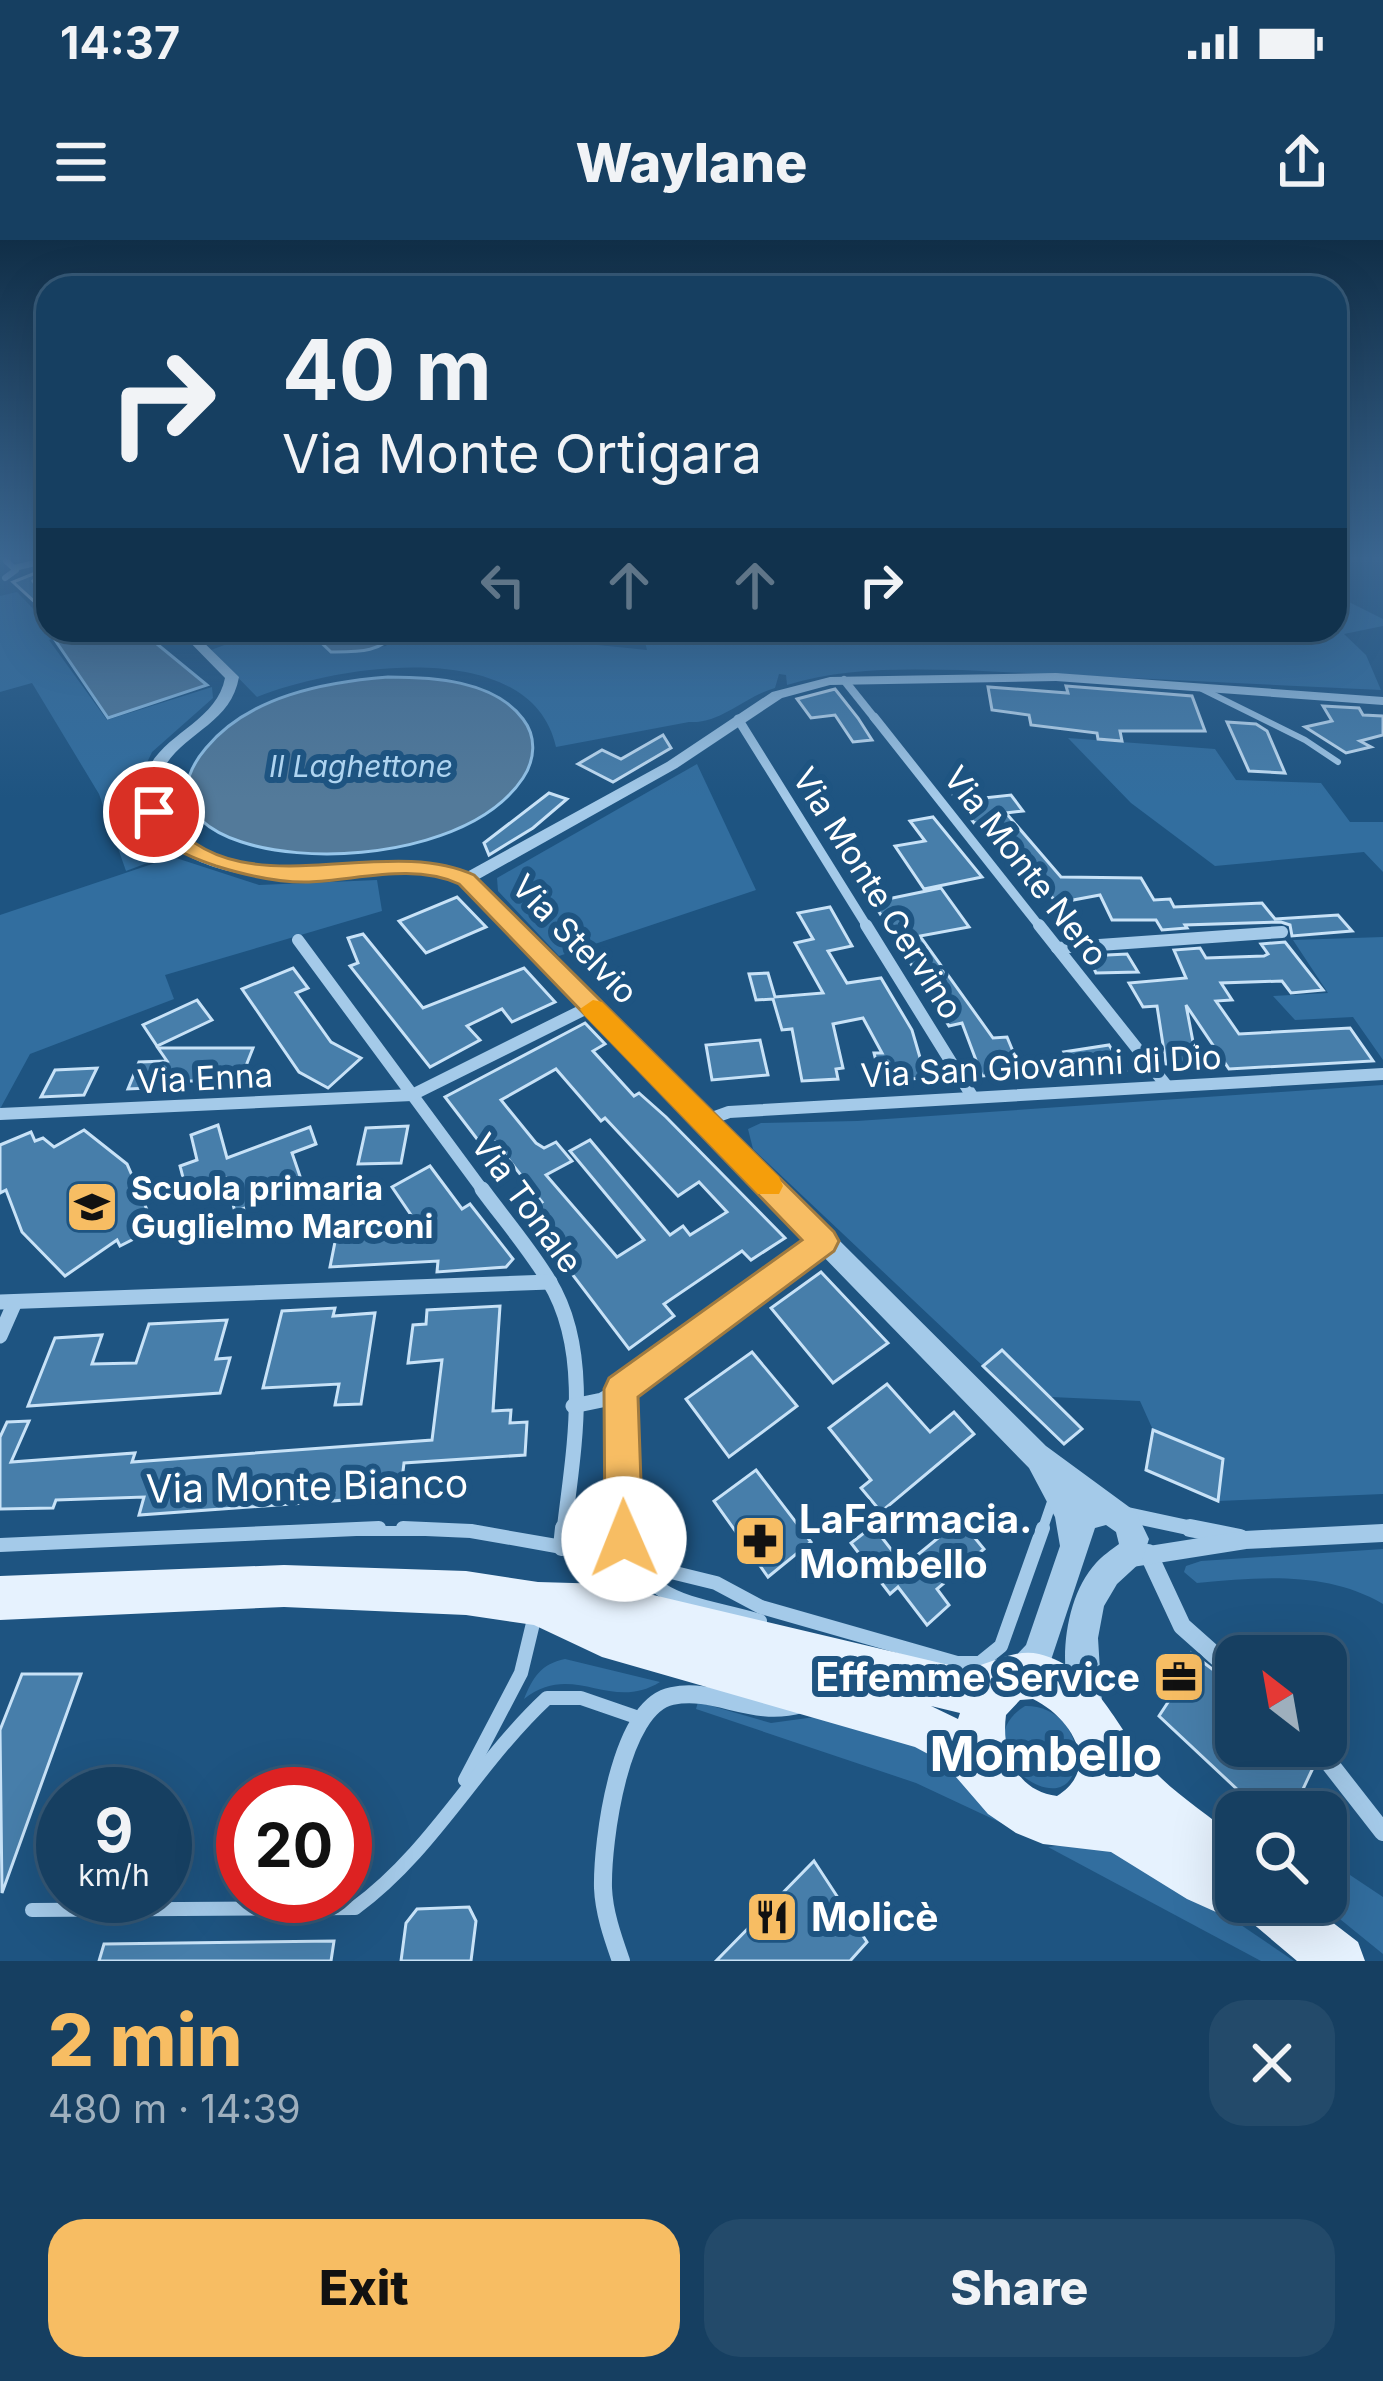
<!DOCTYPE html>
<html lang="en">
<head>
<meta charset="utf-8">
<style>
  :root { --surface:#163f61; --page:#234a6a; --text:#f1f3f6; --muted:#9eafbd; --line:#355876; --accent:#f7bd63 }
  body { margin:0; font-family:Inter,sans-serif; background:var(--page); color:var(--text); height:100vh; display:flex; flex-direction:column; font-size:45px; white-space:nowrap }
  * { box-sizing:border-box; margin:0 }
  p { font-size:39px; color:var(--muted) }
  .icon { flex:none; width:66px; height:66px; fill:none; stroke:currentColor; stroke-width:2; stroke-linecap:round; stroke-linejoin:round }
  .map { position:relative; height:1721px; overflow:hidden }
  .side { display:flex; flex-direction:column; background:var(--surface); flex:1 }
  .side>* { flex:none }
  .top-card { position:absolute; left:36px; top:36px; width:1311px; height:366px; border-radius:36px; box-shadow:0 12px 48px #0002,0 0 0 3px var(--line); background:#163f61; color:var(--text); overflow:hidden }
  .needle { width:78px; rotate:329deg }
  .buttons { position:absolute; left:1215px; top:1395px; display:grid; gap:24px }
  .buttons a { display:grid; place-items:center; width:132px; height:132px; border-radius:24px; background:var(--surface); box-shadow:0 12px 48px #0002,0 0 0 3px var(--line); font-size:60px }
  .speed { position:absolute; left:36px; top:1527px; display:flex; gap:24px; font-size:60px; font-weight:700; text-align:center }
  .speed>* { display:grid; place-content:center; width:156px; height:156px; border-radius:50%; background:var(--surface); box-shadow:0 12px 48px #0002,0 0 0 3px var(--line); line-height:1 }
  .speed small { font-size:30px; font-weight:400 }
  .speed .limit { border:18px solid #d22; background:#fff; color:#111 }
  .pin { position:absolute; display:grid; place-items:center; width:102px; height:102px; color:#fff; margin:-51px; border:6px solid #fff; border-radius:50%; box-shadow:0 3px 12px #0007 }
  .me { position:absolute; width:132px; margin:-66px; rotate:359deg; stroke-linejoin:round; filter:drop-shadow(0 0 9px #0008) }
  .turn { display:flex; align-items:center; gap:42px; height:252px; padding:0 48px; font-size:54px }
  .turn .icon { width:156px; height:156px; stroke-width:2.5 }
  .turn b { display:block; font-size:84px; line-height:102px }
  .lanes { display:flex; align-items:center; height:114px; padding:0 48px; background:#0003; justify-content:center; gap:60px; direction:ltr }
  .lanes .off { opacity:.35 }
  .round { display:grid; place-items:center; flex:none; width:126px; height:126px; border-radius:36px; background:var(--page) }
  .head { display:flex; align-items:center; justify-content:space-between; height:204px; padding:0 48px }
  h1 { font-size:72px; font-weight:800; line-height:90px; color:var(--accent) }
  .primary-button { display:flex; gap:24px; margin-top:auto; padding:24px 48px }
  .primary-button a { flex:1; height:138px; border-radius:36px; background:var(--accent); color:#111; font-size:48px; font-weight:800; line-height:138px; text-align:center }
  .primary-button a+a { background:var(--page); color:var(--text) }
  .status { display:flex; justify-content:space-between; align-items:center; height:84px; padding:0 60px; background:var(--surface); direction:ltr }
  .status svg { height:33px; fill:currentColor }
  header { display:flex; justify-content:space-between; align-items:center; height:156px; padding:0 48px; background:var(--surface); font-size:54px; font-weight:800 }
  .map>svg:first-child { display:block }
  .green { fill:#326e9f }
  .water { fill:#537a9a; stroke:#97c6ea; stroke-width:3 }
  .building { fill:#477eaa; stroke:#c8e2f7; stroke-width:3; fill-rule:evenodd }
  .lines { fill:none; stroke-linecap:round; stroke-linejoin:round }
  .service-far2 { stroke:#a4cae9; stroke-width:6 }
  .service-far1 { stroke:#a4cae9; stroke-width:10 }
  .service { stroke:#a4cae9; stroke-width:14 }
  .minor-far4 { stroke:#a4cae9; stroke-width:8 }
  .minor-far3 { stroke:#a4cae9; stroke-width:9 }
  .minor-far2 { stroke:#a4cae9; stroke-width:12 }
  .minor-far1 { stroke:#a4cae9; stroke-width:15 }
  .minor { stroke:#a4cae9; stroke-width:18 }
  .tertiary { fill:#a4cae9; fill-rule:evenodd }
  .primary { fill:#e6f2fe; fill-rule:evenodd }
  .route { fill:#f7bd63; stroke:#a17b40; stroke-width:3 }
  .slow { fill:#f59e0b }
  .labels { text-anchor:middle; stroke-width:12; stroke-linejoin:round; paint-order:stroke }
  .far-water-label { font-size:30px; font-style:italic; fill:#afd4f0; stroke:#1e5481 }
  .street-label { font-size:33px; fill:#fff; stroke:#1e5481 }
  .poi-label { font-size:33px; font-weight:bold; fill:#fff; stroke:#1e5481; text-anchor:start }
  .near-street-label { font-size:39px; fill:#fff; stroke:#1e5481 }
  .near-poi-label { font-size:39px; font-weight:bold; fill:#fff; stroke:#1e5481; text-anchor:start }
  .near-quarter-label { font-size:48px; font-weight:bold; fill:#fff; stroke:#1e5481 }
</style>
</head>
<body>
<div class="status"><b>14:37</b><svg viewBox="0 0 49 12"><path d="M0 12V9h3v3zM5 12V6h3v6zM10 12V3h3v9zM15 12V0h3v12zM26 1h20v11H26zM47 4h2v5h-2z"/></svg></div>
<header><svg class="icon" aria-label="menu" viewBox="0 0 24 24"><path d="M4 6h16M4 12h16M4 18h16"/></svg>Waylane<svg class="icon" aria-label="share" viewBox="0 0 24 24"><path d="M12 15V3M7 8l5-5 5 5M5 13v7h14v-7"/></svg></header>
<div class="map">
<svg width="1383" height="1721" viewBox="0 0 1383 1721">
  <rect width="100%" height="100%" fill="#1e5481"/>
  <g class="green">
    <path d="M17,352L48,384V390L60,396L49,400L107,480L212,447L213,458L152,512L137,544C143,570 150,596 171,614L126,631L99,554L32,443L0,452V356Z"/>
    <path d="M1335,355L1383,379V386L1344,394L1366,415L1381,450L962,430C905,429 842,427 787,445L786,435L779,434L775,448C743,457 721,484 689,482L556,507C531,394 335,425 257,457L211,410L265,390H312L332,412L386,406L398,390H592L598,405L647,410L642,390H1335Z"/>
    <polygon points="1068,498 1215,509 1236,540 1321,543 1350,582 1383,582 1383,632 1364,612 1215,626 1131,563"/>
    <polygon points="697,524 756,650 559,716 498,651 497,638"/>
    <polygon points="173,617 259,645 377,640 382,671 165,735 174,759 30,814 0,869 0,675"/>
    <polygon points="1383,697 1383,820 1353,777 1295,780 1273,756 1328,753 1293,700"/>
    <polygon points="1383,845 1383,1254 1218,1261 1223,1219 1153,1190 1140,1161 1051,1157 1002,1110 983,1126 753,909 748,889 761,883 857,881"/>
    <path d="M1383,1309V1364C1327,1331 1260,1337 1197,1343L1184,1332L1186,1326L1201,1321Z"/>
    <path d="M565,1419L660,1442C610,1473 573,1420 524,1459C533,1437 541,1424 565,1419Z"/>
    <polygon points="698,1462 771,1483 815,1477 920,1505 943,1516 1010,1587 916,1543 696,1469"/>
    <path d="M1025,1466C1055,1465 1078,1490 1076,1520C1071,1592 957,1509 1025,1466Z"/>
    <polygon points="1092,1601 1145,1620 1294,1721 1261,1721 1048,1607"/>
    <polygon points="1326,1619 1383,1657 1383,1714 1319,1662 1326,1662"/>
  </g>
  <g class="water">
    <polygon points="91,390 140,390 207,445 108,478 55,400"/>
    <path d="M398,390C381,413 359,412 331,412L309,391Z"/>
    <path d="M388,437C432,437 494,440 523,479C537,497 535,520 523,538C445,656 104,629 206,508C249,456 325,442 388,437Z"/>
  </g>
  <g class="building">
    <polygon points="48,328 33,341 37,347 48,346 48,374 13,342"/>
    <polygon points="1066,446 1192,456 1205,491 1120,491 1122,501 1098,499 1097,493 1031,485 1029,475 992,470 988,447 1068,453"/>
    <polygon points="835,449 858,478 872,500 853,502 835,475 811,478 797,459"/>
    <polygon points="1323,466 1359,468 1363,475 1383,476 1383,495 1360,501 1371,507 1346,513 1305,487 1332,481"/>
    <polygon points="1227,482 1256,484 1267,491 1285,533 1249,531"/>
    <polygon points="663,495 671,508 613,542 578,524 602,510 621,519"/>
    <polygon points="549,553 567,559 533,588 489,615 484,603"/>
    <polygon points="979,553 984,558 1011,555 1023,571 1006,573 1061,637 1141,638 1154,660 1170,659 1174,667 1262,663 1275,679 1338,675 1352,691 1292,696 1290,685 1281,682 1185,685 1187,688 1162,690 1156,680 1112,680 1100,655 1057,663 1016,615 1009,616 981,582 974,583 954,556"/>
    <polygon points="933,577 982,637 924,649 895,606 925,601 910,581"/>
    <polygon points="941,648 969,687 920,696 993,798 1007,797 1022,833 982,836 962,783 949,786 873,662"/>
    <polygon points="457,657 486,687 426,713 399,681"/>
    <polygon points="830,667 852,706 828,711 847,743 881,738 912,790 926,838 881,841 874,813 882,813 863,778 833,784 843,828 836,829 838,839 802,841 792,789 782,790 773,759 756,760 749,734 768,733 775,757 823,753 795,703 813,699 798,673"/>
    <polygon points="363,694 423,768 524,728 555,762 512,782 502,769 467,786 480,800 430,827 350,726 358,723 348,698"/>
    <polygon points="1285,702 1323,750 1291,753 1282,741 1221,743 1232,760 1216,761 1239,794 1350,788 1373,821 1229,829 1186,765 1198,828 1166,824 1157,766 1143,767 1129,743 1186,738 1174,710 1200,708 1206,718 1264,716 1268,714 1261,704"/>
    <polygon points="1127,714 1138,732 1096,733 1088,716"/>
    <polygon points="293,728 308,748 296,753 331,802 361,818 328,848 299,832 242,749"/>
    <polygon points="197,760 212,780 157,806 143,785"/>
    <path d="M585,783L605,804L593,811L634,856L639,853L666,877L785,998L751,1020L742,1011L664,1064L674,1076L629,1109L525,972L542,962L495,902L484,908L445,857ZM556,829L601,881L605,878L678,956L699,942L727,972L690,995L683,986L670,995L590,900L570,911L644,1000L617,1017L546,935L572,921L556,902L544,908L536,903L501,860Z"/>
    <polygon points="760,800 768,835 712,840 706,805"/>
    <polygon points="1109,805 1125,830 1080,837 1064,812"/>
    <polygon points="158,808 253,808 240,841 174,841 172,847 128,849 139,822 167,821"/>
    <polygon points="97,828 84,855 41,857 55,830"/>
    <polygon points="218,885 227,918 310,887 316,904 292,913 303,945 235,972 226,938 187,953 180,926 197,920 191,895"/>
    <polygon points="408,886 401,923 358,924 366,888"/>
    <polygon points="84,890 127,924 155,988 120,1006 117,1000 65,1036 22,992 6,950 0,953 0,905 31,892 35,901 43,898 54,907"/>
    <polygon points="430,926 462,969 470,964 513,1019 506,1027 437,1032 438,1021 330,1027 339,982 413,978 392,947"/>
    <polygon points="821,1032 888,1103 833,1143 771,1068"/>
    <polygon points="500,1066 493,1171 511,1170 510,1183 527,1182 525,1215 404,1223 400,1256 139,1275 144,1257 56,1260 53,1268 0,1269 0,1197 7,1182 29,1181 11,1222 135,1213 132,1222 432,1200 442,1120 408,1123 413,1085 426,1084 427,1070"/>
    <polygon points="335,1068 333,1076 375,1073 361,1164 335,1165 339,1144 263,1148 282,1071"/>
    <polygon points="227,1080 216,1119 230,1118 220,1153 28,1166 55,1098 102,1095 92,1124 136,1123 149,1084"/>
    <polygon points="1002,1110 1082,1189 1064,1204 983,1126"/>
    <polygon points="752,1112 797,1166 729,1217 686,1159"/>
    <polygon points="887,1144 930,1192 954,1172 974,1194 881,1272 861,1248 871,1240 829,1188"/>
    <polygon points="1153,1190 1223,1219 1218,1261 1146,1230"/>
    <polygon points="756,1230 811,1302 768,1337 714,1261"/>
    <polygon points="960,1280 984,1309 937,1349 949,1365 927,1385 898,1347 890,1354 851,1303 873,1286 904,1326"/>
    <polygon points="1191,1413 1236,1447 1236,1506 1285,1506 1312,1530 1303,1549 1311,1556 1303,1572 1274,1572 1260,1559 1256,1567 1159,1476 1176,1450 1170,1445"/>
    <polygon points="22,1434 81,1434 2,1653 0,1490"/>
    <polygon points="814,1621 867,1702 850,1721 716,1721"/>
    <polygon points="469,1667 476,1681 471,1721 401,1721 406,1683 417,1669"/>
    <polygon points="334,1701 331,1721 99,1721 104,1704"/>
  </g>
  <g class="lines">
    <g class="service-far2">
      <polyline points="14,328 48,320"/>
      <polyline points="5,338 16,330 6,321"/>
      <polyline points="40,340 48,338"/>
      <polyline points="1202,449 1305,500 1338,522"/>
    </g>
    <g class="service-far1">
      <polyline points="621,1151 624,1291"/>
      <polyline points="314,1291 463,1291"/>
      <polyline points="1042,1291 1054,1256"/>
    </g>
    <g class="service">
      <polyline points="403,1288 471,1291 562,1307 633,1329 667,1331 716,1343 761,1367 957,1423 980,1423 1001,1406 1043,1288"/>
      <path d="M624,1288C641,1366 693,1361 760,1381"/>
      <polyline points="0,1305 379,1288"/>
      <polyline points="465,1540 521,1433 535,1375"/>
      <path d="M32,1670L355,1668C433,1611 477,1523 547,1458H581L639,1478"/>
    </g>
    <polyline class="minor-far4" points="844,440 876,480"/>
    <g class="minor-far3">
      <polyline points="874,477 1041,688"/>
      <polyline points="738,479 868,688"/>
    </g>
    <g class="minor-far2">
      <polyline points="866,685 972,856"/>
      <polyline points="1039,685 1166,845"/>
      <polyline points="298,700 484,952"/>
      <polyline points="1057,708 1282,692"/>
      <polyline points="0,874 412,855 591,766"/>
      <polyline points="704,881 729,872 1383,834"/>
    </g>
    <g class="minor-far1">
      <path d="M482,949C504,979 530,1009 549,1041C593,1113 573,1212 564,1291"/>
      <polyline points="0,1062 550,1042"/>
      <polyline points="0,1096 15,1062"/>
      <polyline points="573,1166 602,1160 621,1149 823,1001"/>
      <polyline points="1125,1274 1204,1291"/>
    </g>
    <g class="minor">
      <polyline points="1190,1288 1240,1298"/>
      <polyline points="562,1307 564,1288"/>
      <polyline points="1148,1313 1182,1386 1236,1434"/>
      <polyline points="1131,1318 1245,1300 1383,1293"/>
      <polyline points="1316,1506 1383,1592"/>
      <path d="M621,1721C613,1698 604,1673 603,1648C602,1603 619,1466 672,1456C717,1447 751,1478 801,1464"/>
    </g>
    <path class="tertiary" d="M178,390H191L239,437C231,483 187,491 165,526C155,542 157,563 165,579C205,652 341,624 407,622L427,623L465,633L667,522L772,452L830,437L1056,433L1383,457V465L1056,441L830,445L782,458L677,528L477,640L1046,1206L1136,1272L1149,1299L1142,1321L1117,1344L1104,1366L1098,1398L1102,1463L1097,1474L1086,1479L1075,1474C1057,1431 1063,1359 1096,1323C1102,1316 1111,1310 1119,1304L1116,1292L1106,1285L1095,1288L1049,1426L1030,1446L1019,1451L1008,1446L1003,1435L1008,1424L1026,1405L1060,1306L1055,1277L1029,1228L460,643C415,625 371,636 324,639C287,642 250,638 214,627C191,619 169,608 155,587C146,574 141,559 144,543C152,495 216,486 225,438Z"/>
    <path class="primary" d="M284,1325L466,1331L538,1342L607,1344L966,1429C989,1425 1014,1408 1039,1414C1098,1428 1117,1492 1155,1532C1178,1556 1210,1576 1236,1598V1662H1306L1358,1702L1365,1721H1297L1245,1677L1236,1681L1187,1659L1111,1612L1043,1604L1016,1593L988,1574L943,1522L915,1507L602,1417L534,1385L466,1375L284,1367L0,1380V1336ZM1033,1459C1072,1478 1102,1528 1057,1556C1016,1551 1001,1512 1006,1475L1020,1460ZM931,1466L960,1473L958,1479Z"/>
  </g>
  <linearGradient id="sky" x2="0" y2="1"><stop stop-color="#102e47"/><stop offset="0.57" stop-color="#3b6792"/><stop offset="1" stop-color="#3b6792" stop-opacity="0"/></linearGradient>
  <rect width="1383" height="558" fill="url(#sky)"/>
  <path class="route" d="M154,566L161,568C230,676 379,591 474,635L834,992L839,1001L834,1011L638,1157L643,1299L637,1313L624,1318L611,1313L605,1299L604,1149L609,1138L802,1000L459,644C413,623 358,640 309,642C279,643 245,635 216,626C181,614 162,606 144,572Z"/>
  <polygon class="slow" points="593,760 602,762 779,937 783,946 779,954 758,954 584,775 580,769"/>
  <defs>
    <g id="school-square" transform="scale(2.7)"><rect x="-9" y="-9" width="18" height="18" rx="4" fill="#f7bd63" stroke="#1e5481"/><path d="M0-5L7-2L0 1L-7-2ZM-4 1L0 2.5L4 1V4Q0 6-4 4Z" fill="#111"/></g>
    <g id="pharmacy-square" transform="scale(2.7)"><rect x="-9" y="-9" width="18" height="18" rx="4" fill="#f7bd63" stroke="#1e5481"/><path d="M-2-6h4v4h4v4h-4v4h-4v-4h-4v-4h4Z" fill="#111"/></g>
    <g id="office-square" transform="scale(2.7)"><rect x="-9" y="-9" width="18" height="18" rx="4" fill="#f7bd63" stroke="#1e5481"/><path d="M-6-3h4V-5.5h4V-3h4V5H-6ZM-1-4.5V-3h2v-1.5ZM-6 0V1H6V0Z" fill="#111"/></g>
    <g id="restaurant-square" transform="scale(2.7)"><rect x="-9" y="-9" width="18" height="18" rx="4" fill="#f7bd63" stroke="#1e5481"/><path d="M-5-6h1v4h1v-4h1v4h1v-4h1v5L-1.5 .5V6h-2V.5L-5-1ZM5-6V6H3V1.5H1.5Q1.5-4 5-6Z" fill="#111"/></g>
  </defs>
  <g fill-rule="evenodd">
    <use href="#school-square" x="92" y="967"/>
    <use href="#pharmacy-square" x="760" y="1301"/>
    <use href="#office-square" x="1179" y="1437"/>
    <use href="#restaurant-square" x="772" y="1677"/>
  </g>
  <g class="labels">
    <g class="far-water-label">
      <text x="361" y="537">Il Laghettone</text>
    </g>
    <g class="street-label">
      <text transform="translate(1026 626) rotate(52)" y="12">Via Monte Nero</text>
      <text transform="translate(878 653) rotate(58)" y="12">Via Monte Cervino</text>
      <text transform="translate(575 699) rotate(46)" y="12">Via Stelvio</text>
      <text transform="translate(1041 826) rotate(-3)" y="12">Via San Giovanni di Dio</text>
      <text transform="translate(205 838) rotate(-3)" y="12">Via Enna</text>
      <text transform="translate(527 963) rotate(54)" y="12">Via Tonale</text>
    </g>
    <g class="poi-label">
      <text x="131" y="960">Scuola primaria<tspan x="131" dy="38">Guglielmo Marconi</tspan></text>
    </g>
    <g class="near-street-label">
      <text transform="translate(307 1246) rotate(-1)" y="14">Via Monte Bianco</text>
    </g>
    <g class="near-poi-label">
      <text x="799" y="1293">LaFarmacia.<tspan x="799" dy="45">Mombello</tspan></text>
      <text x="1140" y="1451" text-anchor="end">Effemme Service</text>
      <text x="811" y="1691">Molicè</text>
    </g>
    <g class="near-quarter-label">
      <text x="1046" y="1531">Mombello</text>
    </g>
  </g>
</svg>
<div class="buttons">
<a><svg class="needle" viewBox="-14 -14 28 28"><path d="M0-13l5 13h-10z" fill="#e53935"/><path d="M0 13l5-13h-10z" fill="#9eafbd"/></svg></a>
<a><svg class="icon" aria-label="search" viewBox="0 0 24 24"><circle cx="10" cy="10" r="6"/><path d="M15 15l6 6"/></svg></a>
</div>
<div class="speed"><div>9<small>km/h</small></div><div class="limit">20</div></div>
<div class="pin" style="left:154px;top:572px;background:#d93025"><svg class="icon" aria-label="arrive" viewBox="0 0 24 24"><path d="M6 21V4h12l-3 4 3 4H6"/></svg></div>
<svg class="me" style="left:624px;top:1299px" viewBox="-20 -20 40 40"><circle r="19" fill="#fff"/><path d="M0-13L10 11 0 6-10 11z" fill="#f7bd63"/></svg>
<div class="top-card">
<div class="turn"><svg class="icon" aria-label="right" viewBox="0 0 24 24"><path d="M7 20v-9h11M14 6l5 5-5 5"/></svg><div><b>40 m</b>Via Monte Ortigara</div></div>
<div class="lanes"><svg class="icon off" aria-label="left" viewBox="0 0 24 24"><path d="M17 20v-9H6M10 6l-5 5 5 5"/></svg><svg class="icon off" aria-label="ahead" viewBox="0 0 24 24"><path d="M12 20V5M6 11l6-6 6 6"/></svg><svg class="icon off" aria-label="ahead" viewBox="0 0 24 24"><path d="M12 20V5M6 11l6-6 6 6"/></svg><svg class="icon" aria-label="right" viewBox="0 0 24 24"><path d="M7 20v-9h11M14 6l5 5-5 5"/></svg></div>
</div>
</div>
<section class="side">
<div class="head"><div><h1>2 min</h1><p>480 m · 14:39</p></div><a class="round"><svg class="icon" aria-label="close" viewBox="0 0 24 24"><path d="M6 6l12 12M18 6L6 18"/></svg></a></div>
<div class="primary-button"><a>Exit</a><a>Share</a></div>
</section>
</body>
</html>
